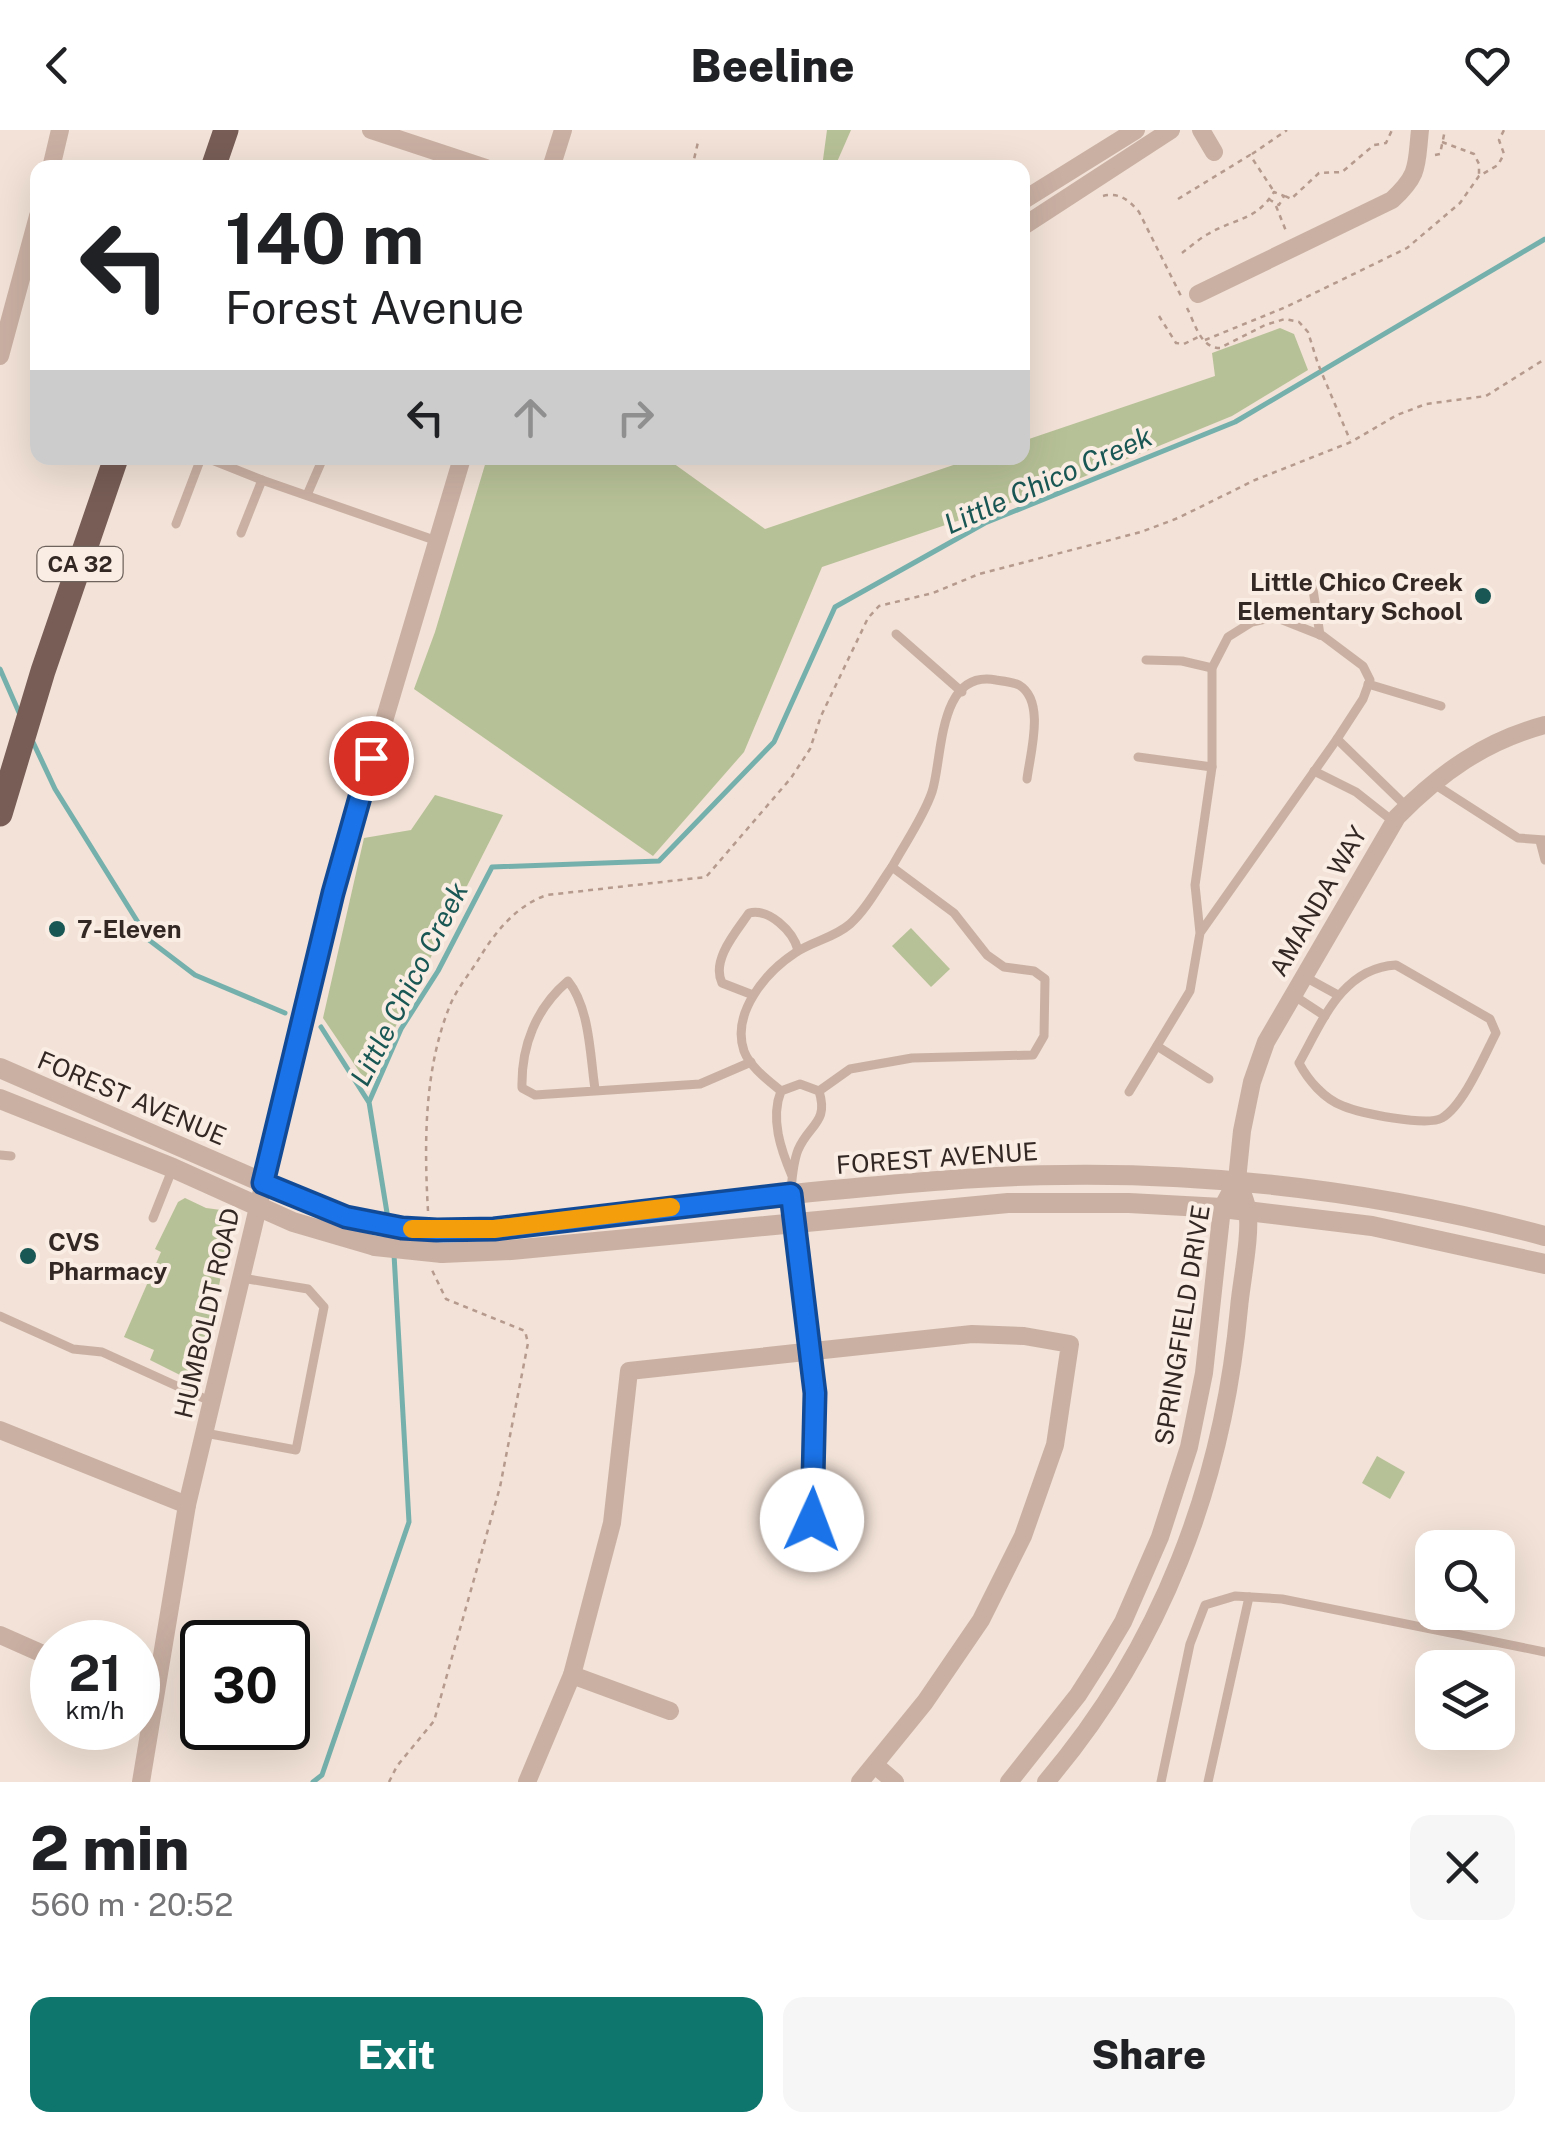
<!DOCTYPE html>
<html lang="en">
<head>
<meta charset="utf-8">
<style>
  :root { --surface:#fff; --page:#f6f6f6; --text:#202124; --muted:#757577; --accent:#0f766e }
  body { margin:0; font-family:"Public Sans",sans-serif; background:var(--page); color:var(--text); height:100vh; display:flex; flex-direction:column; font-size:38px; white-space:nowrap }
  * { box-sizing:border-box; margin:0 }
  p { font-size:32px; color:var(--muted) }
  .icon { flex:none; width:55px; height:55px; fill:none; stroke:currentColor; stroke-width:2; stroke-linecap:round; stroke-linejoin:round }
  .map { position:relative; height:1652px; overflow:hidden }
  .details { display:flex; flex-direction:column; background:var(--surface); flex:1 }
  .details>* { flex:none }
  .hud { position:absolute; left:30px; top:30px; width:1000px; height:305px; border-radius:20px; box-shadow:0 10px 40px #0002; background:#fff; color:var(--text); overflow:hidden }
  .controls { position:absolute; left:1415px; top:1400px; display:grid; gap:20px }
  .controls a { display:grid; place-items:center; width:100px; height:100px; border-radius:20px; background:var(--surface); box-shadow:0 10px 40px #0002; font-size:50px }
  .speed { position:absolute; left:30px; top:1490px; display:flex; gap:20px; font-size:50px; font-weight:700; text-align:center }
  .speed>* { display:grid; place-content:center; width:130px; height:130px; border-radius:50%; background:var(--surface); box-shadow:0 10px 40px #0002; line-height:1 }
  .speed small { font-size:25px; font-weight:400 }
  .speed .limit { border:5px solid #111; border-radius:15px; background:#fff; color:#111 }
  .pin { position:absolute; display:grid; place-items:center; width:85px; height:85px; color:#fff; margin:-42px; border:5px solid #fff; border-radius:50%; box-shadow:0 2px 10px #0007 }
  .me { position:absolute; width:110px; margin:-55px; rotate:2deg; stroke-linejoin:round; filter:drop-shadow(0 0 8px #0008) }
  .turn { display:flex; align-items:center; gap:35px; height:210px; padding:0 30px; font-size:45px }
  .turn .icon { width:130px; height:130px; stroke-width:2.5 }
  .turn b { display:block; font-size:70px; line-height:85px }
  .lanes { display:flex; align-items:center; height:95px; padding:0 30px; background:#0003; justify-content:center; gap:50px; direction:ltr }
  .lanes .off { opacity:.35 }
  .round { display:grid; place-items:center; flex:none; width:105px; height:105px; border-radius:20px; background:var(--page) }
  .head { display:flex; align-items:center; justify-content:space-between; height:170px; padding:0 30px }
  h1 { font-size:60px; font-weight:800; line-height:75px }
  .action { display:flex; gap:20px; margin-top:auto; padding:20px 30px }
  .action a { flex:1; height:115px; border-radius:20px; background:var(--accent); color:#fff; font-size:40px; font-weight:800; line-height:115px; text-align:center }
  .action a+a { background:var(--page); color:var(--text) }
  header { display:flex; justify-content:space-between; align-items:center; height:130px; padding:0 30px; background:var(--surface); font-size:45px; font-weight:800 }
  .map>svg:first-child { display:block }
  .green { fill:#b7c197 }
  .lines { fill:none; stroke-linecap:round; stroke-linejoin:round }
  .stream { stroke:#75b0ac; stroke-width:5 }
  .path { stroke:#b69a8d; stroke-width:2.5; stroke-dasharray:5 5; stroke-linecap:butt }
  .service { stroke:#cab0a3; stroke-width:9 }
  .minor { stroke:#cab0a3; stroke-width:18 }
  .tertiary { stroke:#cab0a3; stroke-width:20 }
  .primary { stroke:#775d55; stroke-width:25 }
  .tertiary-bridge { stroke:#cab0a3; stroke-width:20 }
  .route-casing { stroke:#114b97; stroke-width:25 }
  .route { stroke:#1a73e8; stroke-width:18 }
  .slow { stroke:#f59e0b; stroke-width:18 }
  .poi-dot { fill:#195755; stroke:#faede3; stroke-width:4 }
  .labels { text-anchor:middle; stroke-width:8; stroke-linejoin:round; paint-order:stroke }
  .shield { fill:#faede3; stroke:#6f635e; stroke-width:2.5 }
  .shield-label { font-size:22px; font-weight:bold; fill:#342825 }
  .poi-label { font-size:25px; font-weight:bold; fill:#342825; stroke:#faede3; text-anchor:start }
  .street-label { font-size:25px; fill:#342825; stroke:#faede3 }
  .water-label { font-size:28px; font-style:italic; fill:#195755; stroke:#faede3 }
</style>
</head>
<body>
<header><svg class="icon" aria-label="back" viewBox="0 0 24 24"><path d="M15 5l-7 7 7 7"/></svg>Beeline<svg class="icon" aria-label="heart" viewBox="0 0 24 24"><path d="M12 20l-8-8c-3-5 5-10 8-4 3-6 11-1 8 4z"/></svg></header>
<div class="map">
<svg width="1545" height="1652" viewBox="0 0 1545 1652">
  <rect width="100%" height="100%" fill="#f2e2d7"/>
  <g class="green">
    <polygon points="827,0 851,0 837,32 840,37 822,37"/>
    <polygon points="1280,198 1294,204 1308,240 1232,286 1066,354 822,437 744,622 653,726 414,559 435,502 487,328 666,328 765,399 974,328 1022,328 1023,311 1215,246 1212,223"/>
    <polygon points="435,665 503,685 367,953 323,888 364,708 411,700"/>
    <polygon points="911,798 950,839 931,857 892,816"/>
    <polygon points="185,1068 206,1078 221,1080 231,1096 202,1240 182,1246 150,1230 154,1220 124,1207 161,1122 155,1119 178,1072"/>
    <polygon points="1377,1326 1405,1342 1390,1369 1362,1353"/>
  </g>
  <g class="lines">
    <g class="stream">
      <polyline points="0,539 21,587"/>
      <polyline points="32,610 55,659 149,810 195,845 285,883"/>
      <polyline points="321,897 368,971"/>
      <polyline points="388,1089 369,972 401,899 438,841 492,737 659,731 774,612 835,477 985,393 1235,292 1545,109"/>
      <polyline points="313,1652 322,1645 409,1392 394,1124"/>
    </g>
    <g class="path">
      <polyline points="1442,12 1474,24 1479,34 1479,45"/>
      <polyline points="1252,24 1287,0"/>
      <polyline points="1435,25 1440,24 1445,0"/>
      <polyline points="816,34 816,38"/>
      <polyline points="692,38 698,12"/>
      <polyline points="702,38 718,38"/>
      <path d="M1103,66C1119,62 1129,70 1139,82L1181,166"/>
      <polyline points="1285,66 1291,69 1319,43 1342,42 1374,15 1386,13 1392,0"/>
      <polyline points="1178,69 1250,25 1273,60"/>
      <polyline points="1276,76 1286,101"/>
      <path d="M1182,123C1190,117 1199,109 1208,104C1235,88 1256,91 1274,62L1284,66L1279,75L1270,70"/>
      <path d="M1187,178C1195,193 1200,218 1220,218L1265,195L1285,189L1299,192L1308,202L1318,234L1350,310"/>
      <polyline points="1159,186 1176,213 1184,214 1200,206"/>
      <polyline points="1205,210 1286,177 1407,118 1460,73 1479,46 1498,35 1504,24 1499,10 1504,0"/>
      <path d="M428,1081C424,1012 424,937 451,873C458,857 471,842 480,827C496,801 517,775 547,765L706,747L791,648L810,619L821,586L868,488L879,476L933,463L979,444L1141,402L1178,388L1255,350L1351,312L1397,285L1426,274L1486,266L1545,229"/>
      <polyline points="389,1652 397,1636 434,1591 500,1357 528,1213 525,1201 446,1169 431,1138"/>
    </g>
    <g class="service">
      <polyline points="207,328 262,350"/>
      <polyline points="307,365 323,328"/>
      <polyline points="176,394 201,328"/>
      <polyline points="241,403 262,350 437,411"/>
      <polyline points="1312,453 1320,505"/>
      <polyline points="896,504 962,562"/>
      <polyline points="1146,530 1182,531 1212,538"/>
      <polyline points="1368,554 1441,576"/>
      <polyline points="1337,609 1407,677"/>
      <polyline points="1138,627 1212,637"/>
      <polyline points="1314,641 1356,662 1394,692"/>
      <polyline points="1434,654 1518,708 1545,710"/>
      <polyline points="1540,711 1545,730"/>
      <path d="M1396,835L1490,889L1496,903C1484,926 1464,975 1442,988C1427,997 1360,983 1343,976C1324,969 1308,950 1299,933C1322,892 1342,838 1396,835Z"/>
      <polyline points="1305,847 1338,865"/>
      <path d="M753,865L722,853C711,830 736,802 749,783C769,778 793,801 798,820"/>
      <polyline points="1293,865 1325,886"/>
      <polyline points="1157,916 1209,949"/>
      <path d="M595,959C590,926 590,878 568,851C536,878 521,916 522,958L535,965L700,954L751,932"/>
      <path d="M781,961C768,950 750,937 744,921C731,883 766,842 795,823C813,811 834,808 850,794C867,779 879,755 892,737"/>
      <path d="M819,961L850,939L912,928L1033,925L1044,906L1045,849L1034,841L1004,837L987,825L954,783L892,737C905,713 923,688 932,662C943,629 937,539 996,550C1003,551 1013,552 1019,555C1046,571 1030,624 1027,649"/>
      <polyline points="1129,962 1190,861 1200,803 1337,609 1363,569 1370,550 1363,536 1323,506 1275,487 1252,492 1228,507 1212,538 1212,637 1195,755 1200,803"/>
      <polyline points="0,1025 11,1026"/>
      <path d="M791,1061C792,1048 793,1033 798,1020C809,994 829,993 819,961L800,954L781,961C770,989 781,1020 792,1046"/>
      <polyline points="153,1088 172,1040"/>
      <polyline points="0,1186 73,1219 102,1222 212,1272"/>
      <polyline points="205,1303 296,1320 324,1177 308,1159 242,1148"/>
      <polyline points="1161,1652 1190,1514 1205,1475 1235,1466 1282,1469 1545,1522"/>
      <polyline points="1208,1652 1249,1467"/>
    </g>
    <g class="minor">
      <polyline points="371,0 486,38"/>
      <polyline points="1201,0 1214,22"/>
      <polyline points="51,38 60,0"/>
      <polyline points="551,38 563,0"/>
      <polyline points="1022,71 1136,0"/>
      <polyline points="1022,97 1171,0"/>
      <path d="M1198,164L1392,70C1420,44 1416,36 1420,0"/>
      <polyline points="0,226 38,86"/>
      <polyline points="791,1064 815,1263 811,1390"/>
      <polyline points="0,1300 187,1375"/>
      <polyline points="0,1505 52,1528"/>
      <polyline points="572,1545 670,1581"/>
      <polyline points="875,1635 895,1652"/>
      <polyline points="141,1652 187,1375 333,763 462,328"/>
      <polyline points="527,1652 572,1545 612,1393 629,1241 972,1204 1024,1206 1070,1214 1055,1315 1023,1406 981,1490 925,1572 860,1652"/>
      <path d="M1009,1652L1078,1565L1101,1529L1123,1492L1160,1407L1189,1317L1204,1243L1222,1078L1237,1050L1242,1001L1252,952L1266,912L1397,687C1440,643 1485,611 1545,595"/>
      <path d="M1046,1652C1161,1517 1223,1354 1239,1178C1241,1153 1252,1102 1247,1079C1246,1069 1240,1059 1237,1050"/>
    </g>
    <g class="tertiary">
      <polyline points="0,938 319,1077 370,1093"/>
      <polyline points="0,969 173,1038 293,1092 375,1116"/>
      <path d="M437,1101C566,1098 694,1073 822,1061C902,1054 984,1045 1064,1045C1227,1043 1389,1064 1545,1106"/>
      <polyline points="442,1123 511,1120 1008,1073 1129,1073 1222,1078 1372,1096 1545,1134"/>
    </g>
    <g class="primary">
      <polyline points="213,38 226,0"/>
      <polyline points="0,684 43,541 116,328"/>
    </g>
    <g class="tertiary-bridge">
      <polyline points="370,1093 437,1101"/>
      <polyline points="375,1116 442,1123"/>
    </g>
  </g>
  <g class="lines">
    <g class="route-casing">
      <polyline id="route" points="371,628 333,763 263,1053 346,1087 402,1098 437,1100 494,1099 791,1064 815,1263 812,1390"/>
    </g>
    <use href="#route" class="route"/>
    <polyline class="slow" points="412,1099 494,1099 671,1077"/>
  </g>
  <g class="poi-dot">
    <circle cx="1483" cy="466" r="10"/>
    <circle cx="57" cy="799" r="10"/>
    <circle cx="28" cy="1126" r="10"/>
  </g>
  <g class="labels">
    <rect class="shield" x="37.5" y="417" width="85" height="34" rx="8"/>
    <g class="shield-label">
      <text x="80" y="442">CA 32</text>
    </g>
    <g class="poi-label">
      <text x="1463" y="461" text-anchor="end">Little Chico Creek<tspan x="1463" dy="29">Elementary School</tspan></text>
      <text x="77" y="808">7-Eleven</text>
      <text x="48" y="1121">CVS<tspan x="48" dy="29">Pharmacy</tspan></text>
    </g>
    <g class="street-label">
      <text transform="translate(1318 771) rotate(-60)" y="9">AMANDA WAY</text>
      <text transform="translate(132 968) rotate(23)" y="9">FOREST AVENUE</text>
      <text transform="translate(937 1028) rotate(-4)" y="9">FOREST AVENUE</text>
      <text transform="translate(207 1183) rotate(-77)" y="9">HUMBOLDT ROAD</text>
      <text transform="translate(1182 1195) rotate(-81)" y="9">SPRINGFIELD DRIVE</text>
    </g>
    <g class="water-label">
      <text transform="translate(1048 350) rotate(-24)" y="10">Little Chico Creek</text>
      <text transform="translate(409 854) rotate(-63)" y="10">Little Chico Creek</text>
    </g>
  </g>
</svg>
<div class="controls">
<a><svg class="icon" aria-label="search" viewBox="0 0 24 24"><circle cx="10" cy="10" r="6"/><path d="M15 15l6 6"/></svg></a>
<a><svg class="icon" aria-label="layers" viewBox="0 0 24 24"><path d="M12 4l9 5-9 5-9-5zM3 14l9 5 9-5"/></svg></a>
</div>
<div class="speed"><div>21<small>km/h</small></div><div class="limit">30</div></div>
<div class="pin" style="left:371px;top:628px;background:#d93025"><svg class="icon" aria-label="arrive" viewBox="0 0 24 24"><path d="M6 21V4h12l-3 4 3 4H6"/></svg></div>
<svg class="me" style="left:812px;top:1390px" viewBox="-20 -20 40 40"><circle r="19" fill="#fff"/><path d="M0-13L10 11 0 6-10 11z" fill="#1a73e8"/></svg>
<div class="hud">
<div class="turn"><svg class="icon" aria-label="left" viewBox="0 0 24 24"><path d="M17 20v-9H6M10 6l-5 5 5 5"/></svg><div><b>140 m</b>Forest Avenue</div></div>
<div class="lanes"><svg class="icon" aria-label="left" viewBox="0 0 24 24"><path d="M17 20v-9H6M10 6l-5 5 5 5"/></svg><svg class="icon off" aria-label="ahead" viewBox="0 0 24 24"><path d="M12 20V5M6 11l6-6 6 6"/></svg><svg class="icon off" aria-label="right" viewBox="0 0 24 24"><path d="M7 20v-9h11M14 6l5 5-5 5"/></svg></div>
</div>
</div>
<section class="details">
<div class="head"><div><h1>2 min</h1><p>560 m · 20:52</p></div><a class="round"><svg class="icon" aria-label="close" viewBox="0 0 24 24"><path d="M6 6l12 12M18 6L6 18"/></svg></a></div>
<div class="action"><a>Exit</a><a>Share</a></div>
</section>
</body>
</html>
